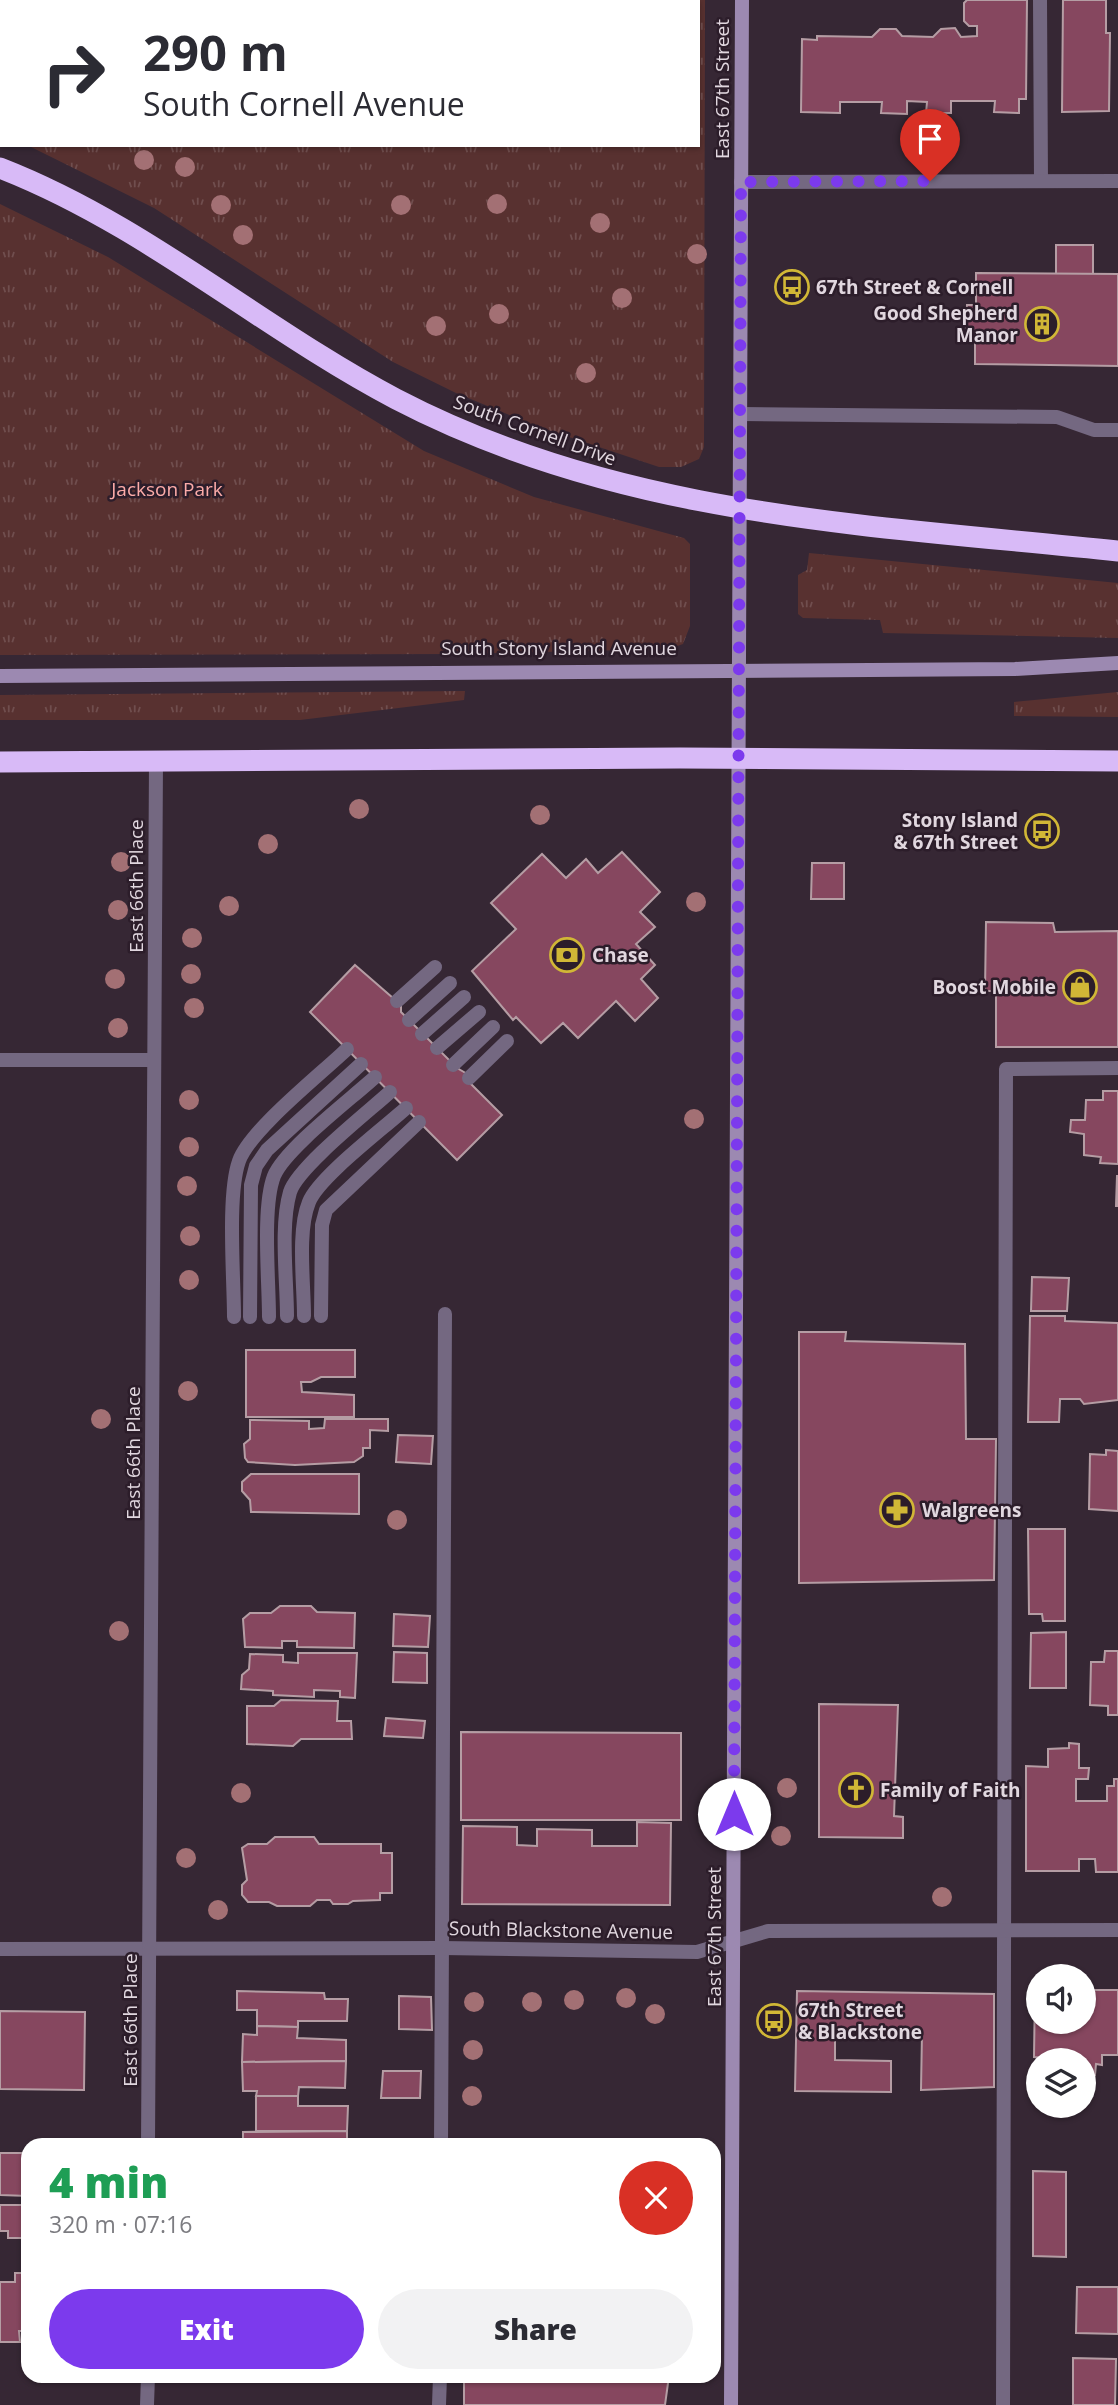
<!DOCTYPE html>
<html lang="en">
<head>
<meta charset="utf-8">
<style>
  :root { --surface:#fff; --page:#f2f2f3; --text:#2b2b33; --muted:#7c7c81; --accent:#7c3aed }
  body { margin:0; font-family:"Open Sans",sans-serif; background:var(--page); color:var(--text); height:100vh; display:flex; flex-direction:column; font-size:26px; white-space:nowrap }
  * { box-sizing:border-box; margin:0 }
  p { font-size:23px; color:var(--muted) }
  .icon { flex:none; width:38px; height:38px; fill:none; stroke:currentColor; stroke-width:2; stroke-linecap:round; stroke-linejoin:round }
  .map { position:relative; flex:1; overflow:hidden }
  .details { position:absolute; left:21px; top:2138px; width:700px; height:245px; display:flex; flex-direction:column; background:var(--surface); border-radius:21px; box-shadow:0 2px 5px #0004 }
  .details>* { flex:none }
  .guide { position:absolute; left:0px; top:0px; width:700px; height:147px; box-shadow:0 2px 5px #0004; background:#fff; color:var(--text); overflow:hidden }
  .buttons { position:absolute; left:1026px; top:1964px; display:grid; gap:14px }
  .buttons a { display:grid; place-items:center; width:70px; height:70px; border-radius:50%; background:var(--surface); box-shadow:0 2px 5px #0004; font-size:35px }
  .pin { position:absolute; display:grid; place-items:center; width:60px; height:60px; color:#fff; margin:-72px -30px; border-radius:50% 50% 50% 0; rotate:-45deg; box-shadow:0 0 7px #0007 }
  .pin .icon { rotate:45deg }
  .me { position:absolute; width:77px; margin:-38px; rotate:0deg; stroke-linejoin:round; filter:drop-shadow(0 0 5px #0008) }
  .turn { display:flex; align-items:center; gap:24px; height:147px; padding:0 28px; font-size:32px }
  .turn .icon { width:91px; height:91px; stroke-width:2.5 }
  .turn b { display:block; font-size:49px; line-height:60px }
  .round { display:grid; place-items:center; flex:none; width:74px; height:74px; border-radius:37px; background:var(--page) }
  .headline { display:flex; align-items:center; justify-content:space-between; height:119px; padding:0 28px }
  h1 { font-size:42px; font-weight:800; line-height:52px; color:#1e9e55 }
  .action { display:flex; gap:14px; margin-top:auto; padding:14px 28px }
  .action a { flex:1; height:80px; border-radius:42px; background:var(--accent); color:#fff; font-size:28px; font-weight:800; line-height:80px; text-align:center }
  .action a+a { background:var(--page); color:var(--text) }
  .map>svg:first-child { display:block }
  .grass { fill:url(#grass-tufts) }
  .building { fill:#86475f; stroke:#b59da4; stroke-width:2 }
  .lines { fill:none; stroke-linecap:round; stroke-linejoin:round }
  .lane { stroke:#746881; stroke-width:14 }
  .street { stroke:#746881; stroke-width:14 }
  .secondary { stroke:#9c89b1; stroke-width:14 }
  .highway { stroke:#d8baf7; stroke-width:21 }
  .tree { fill:#a37074 }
  .route { stroke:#7c3aed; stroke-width:12; stroke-dasharray:0 21.6 }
  .labels { text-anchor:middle; stroke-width:5; stroke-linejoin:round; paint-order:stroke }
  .street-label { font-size:19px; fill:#e1d7df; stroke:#2c1d2a }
  .poi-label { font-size:19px; font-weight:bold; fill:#e1d7df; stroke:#2c1d2a; text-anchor:start }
  .park-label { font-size:19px; fill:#fcaba8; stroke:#2c1d2a }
</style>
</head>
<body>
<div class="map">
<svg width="1118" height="2405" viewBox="0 0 1118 2405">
  <defs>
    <pattern id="grass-tufts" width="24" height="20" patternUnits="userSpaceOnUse" patternTransform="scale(1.75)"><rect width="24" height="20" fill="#583130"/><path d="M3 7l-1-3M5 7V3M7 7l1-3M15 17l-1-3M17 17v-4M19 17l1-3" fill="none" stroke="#704e4e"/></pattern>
  </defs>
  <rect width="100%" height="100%" fill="#362734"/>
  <g class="grass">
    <polygon points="0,0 705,0 704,447 699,459 681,467 659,467 536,426 456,393 393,362 154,208 27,145 698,145 698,2 2,2 2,134"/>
    <polygon points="0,204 108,257 424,451 534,497 684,538 690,544 690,626 683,644 669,649 457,654 0,655"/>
    <polygon points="809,553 1118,583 1118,638 883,633 880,620 803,618 798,614 798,575 807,570"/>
    <polygon points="465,691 464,700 300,720 0,720 0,695"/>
    <polygon points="1118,692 1118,717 1014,716 1014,702"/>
  </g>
  <g class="building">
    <polygon points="967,0 1027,0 1026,99 1019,99 1019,113 994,112 995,101 951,101 951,113 926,113 927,102 907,101 907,114 881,113 882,102 840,102 840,113 801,112 802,39 817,40 817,36 872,37 880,29 896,29 902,36 933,37 941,29 955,28 961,37 977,36 977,26 969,26 964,21 964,3"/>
    <polygon points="1063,0 1106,0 1106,33 1110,33 1109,111 1062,112"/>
    <rect x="1056" y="245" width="37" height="29"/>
    <polygon points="976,273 1118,274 1118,366 975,364 975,343 966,343 967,305 976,305"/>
    <polygon points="622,852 660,892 640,912 655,927 636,944 655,965 641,979 658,998 635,1021 616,1001 578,1038 563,1023 541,1043 516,1017 513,1020 472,971 516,929 491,903 542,854 566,878 586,859 598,873"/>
    <polygon points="812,863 844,863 844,899 811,899"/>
    <polygon points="986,922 1053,923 1055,932 1118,931 1118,1047 996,1047 996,991 985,991"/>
    <polygon points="355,965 401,1005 401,1012 457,1068 469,1075 469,1082 502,1115 457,1160 310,1012"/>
    <polygon points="1103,1091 1118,1091 1118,1164 1100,1163 1101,1157 1084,1155 1084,1134 1070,1132 1071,1120 1085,1120 1086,1100 1103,1100"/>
    <polygon points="1117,1176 1118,1176 1118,1206 1116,1206"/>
    <polygon points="1032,1277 1069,1278 1067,1311 1031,1311"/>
    <polygon points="1030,1316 1065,1316 1065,1321 1118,1323 1118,1400 1084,1404 1080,1399 1060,1399 1059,1422 1028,1422"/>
    <polygon points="799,1332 846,1332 845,1341 965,1344 966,1439 996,1439 994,1580 799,1583"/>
    <polygon points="246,1350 355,1350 355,1377 321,1377 311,1382 301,1382 302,1392 354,1395 354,1417 246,1417"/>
    <polygon points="325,1419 388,1419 388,1431 370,1430 370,1448 363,1448 363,1456 354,1462 295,1465 248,1462 245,1458 244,1444 250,1439 250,1420 309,1421 309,1429 324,1428"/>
    <polygon points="398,1435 433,1436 431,1464 396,1462"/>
    <polygon points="1106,1450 1118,1451 1118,1511 1089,1509 1090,1454 1106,1455"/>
    <polygon points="251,1474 359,1474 359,1514 251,1512 250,1500 242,1491 242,1482"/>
    <polygon points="1028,1529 1065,1529 1065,1621 1043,1621 1042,1614 1029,1614"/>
    <polygon points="280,1606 311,1606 317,1612 355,1613 354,1648 297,1647 297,1641 282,1641 282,1648 245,1647 243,1619 250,1613 271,1613"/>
    <polygon points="394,1614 430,1616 428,1647 393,1646"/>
    <polygon points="1066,1632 1066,1688 1030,1688 1031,1633"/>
    <polygon points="1105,1651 1118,1651 1118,1715 1108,1715 1108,1706 1090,1705 1091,1662 1104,1662"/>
    <polygon points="394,1652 427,1653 427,1683 393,1682"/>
    <polygon points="298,1653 357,1653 355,1698 340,1697 340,1691 314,1690 314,1697 273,1695 273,1691 241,1689 242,1675 249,1669 250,1654 283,1655 283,1662 298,1663"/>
    <polygon points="281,1700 338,1701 337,1721 351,1721 352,1739 301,1739 293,1746 247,1744 247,1706 274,1706"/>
    <polygon points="819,1704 898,1705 894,1816 903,1817 903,1838 819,1837"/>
    <polygon points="386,1718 425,1721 423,1738 384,1736"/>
    <polygon points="461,1732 681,1733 681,1820 461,1820"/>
    <polygon points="1069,1743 1079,1744 1079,1768 1089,1768 1088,1779 1076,1779 1076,1801 1107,1801 1107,1786 1114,1786 1114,1779 1118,1779 1118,1872 1096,1872 1095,1859 1079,1859 1079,1871 1026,1871 1026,1766 1048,1767 1048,1749 1069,1748"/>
    <polygon points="637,1822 671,1823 670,1905 462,1904 463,1826 517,1827 517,1845 537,1846 537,1829 592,1830 592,1846 637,1846"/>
    <polygon points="275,1837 314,1837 319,1844 381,1844 381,1853 392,1853 392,1893 380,1893 380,1900 353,1901 348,1904 333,1904 330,1900 317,1900 310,1906 277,1906 269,1902 248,1902 242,1895 242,1885 247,1880 242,1848 248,1844 267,1844"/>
    <polygon points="1035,1989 1038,1989 1038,2021 1083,2021 1083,1990 1118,1990 1118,2055 1102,2055 1102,2065 1096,2064 1095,2075 1086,2074 1086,2091 1083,2091 1083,2060 1034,2057"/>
    <polygon points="237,1991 324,1993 325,1999 348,1999 347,2021 298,2021 298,2027 257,2026 257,2010 237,2010"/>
    <polygon points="797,1991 994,1994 994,2087 921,2090 922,2033 903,2033 903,2039 867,2039 868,2030 835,2030 835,2060 891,2061 891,2092 795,2091"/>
    <polygon points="399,1996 431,1997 432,2030 399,2029"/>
    <polygon points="0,2011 85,2012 84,2090 0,2089"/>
    <polygon points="257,2026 298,2027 297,2038 346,2040 346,2061 242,2062 243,2034 257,2035"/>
    <polygon points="346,2061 345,2088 299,2087 298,2096 256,2096 257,2091 243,2091 242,2062"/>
    <polygon points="383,2071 421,2071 420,2098 381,2098"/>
    <polygon points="256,2096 298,2096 298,2106 348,2106 347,2131 256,2131"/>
    <polygon points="347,2131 347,2146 243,2146 243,2132"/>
    <polygon points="0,2153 28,2153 28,2196 0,2195"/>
    <polygon points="1033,2171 1066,2172 1066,2257 1033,2256"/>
    <polygon points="0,2205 28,2205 28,2238 8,2238 8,2231 0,2231"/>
    <polygon points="15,2273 28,2273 28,2331 19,2331 20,2342 0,2342 0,2282 15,2282"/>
    <polygon points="1077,2287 1118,2287 1118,2334 1076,2333"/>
    <polygon points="1073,2358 1116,2359 1115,2405 1073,2405"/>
    <polygon points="464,2376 669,2376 665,2405 464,2405"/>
  </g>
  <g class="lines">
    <g class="lane">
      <polyline points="1040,0 1041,181"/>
      <polyline points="741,414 1057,417 1094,430 1118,430"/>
      <polyline points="397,1001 435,967"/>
      <polyline points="409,1020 450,983"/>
      <polyline points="422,1034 464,997"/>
      <polyline points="437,1048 479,1012"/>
      <polyline points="0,1060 154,1060"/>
      <polyline points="453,1065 493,1027"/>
      <polyline points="469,1078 507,1041"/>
      <path d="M287,1316C287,1280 280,1226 290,1192C298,1167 368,1112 390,1092"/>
      <path d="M304,1316C304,1284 297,1231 309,1202C319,1177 383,1129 406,1108"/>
      <polyline points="321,1316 322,1225 326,1210 419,1122"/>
      <path d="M234,1317C234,1278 227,1195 239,1161C250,1130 321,1074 347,1049"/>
      <polyline points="250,1317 251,1185 256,1166 267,1150 361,1064"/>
      <path d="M269,1317C269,1280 262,1207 274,1176C285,1149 351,1099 375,1077"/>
      <polyline points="441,2146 445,1314"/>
      <polyline points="439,2405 440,2376"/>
      <polyline points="1003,2405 1006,1069 1118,1068"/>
    </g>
    <g class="street">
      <polyline points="741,182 1118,181"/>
      <polyline points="0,1949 442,1948 697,1952 768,1931 1118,1930"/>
      <polyline points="148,2146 156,761"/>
      <polyline points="147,2405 148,2376"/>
    </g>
    <g class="secondary">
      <polyline points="0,676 1015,669 1118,663"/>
      <polyline points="731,2405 742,0"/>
    </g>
    <g class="highway">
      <path d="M0,168C144,224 261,328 396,399C622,517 870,525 1118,551"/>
      <polyline points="0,762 680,758 1118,761"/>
    </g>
  </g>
  <g class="tree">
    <circle cx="144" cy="160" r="10"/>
    <circle cx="185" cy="167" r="10"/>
    <circle cx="497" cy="204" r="10"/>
    <circle cx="221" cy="205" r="10"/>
    <circle cx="401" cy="205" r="10"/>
    <circle cx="600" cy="223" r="10"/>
    <circle cx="243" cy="235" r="10"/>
    <circle cx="697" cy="254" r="10"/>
    <circle cx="622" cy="298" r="10"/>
    <circle cx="499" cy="314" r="10"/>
    <circle cx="436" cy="326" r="10"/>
    <circle cx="586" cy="373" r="10"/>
    <circle cx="359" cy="809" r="10"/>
    <circle cx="540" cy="815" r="10"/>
    <circle cx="268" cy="844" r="10"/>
    <circle cx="121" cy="862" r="10"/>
    <circle cx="696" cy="902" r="10"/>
    <circle cx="229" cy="906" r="10"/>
    <circle cx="118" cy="910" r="10"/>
    <circle cx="192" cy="938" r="10"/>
    <circle cx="191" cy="974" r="10"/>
    <circle cx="115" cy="979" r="10"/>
    <circle cx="194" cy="1008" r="10"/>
    <circle cx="118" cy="1028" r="10"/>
    <circle cx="189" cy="1100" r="10"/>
    <circle cx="694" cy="1119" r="10"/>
    <circle cx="189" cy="1147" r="10"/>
    <circle cx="187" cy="1186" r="10"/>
    <circle cx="190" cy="1236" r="10"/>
    <circle cx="189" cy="1280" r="10"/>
    <circle cx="188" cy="1391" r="10"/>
    <circle cx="101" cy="1419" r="10"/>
    <circle cx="397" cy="1520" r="10"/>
    <circle cx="119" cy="1631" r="10"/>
    <circle cx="787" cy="1788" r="10"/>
    <circle cx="241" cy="1793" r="10"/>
    <circle cx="781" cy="1836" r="10"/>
    <circle cx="186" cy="1858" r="10"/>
    <circle cx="942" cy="1897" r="10"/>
    <circle cx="218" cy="1910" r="10"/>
    <circle cx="626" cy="1998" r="10"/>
    <circle cx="574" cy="2000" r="10"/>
    <circle cx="474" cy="2002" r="10"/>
    <circle cx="532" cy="2002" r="10"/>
    <circle cx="655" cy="2014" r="10"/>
    <circle cx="473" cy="2050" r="10"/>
    <circle cx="472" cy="2096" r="10"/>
  </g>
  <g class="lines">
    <polyline class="route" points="734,1814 741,182 930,181"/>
  </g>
  <defs>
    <g id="bus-ring" transform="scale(1.75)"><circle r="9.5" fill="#2c1d2a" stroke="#d1b736" stroke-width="1.5"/><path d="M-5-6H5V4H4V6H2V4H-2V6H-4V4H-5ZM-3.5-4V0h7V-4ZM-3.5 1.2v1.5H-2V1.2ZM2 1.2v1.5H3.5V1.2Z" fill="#d1b736"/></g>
    <g id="building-ring" transform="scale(1.75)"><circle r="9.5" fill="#2c1d2a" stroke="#d1b736" stroke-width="1.5"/><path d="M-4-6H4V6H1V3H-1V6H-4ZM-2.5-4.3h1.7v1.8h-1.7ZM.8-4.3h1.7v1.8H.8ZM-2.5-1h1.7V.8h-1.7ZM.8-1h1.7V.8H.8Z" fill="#d1b736"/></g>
    <g id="bank-ring" transform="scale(1.75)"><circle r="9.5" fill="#2c1d2a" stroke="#d1b736" stroke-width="1.5"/><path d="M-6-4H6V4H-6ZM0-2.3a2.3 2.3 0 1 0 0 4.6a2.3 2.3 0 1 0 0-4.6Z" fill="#d1b736"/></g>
    <g id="shop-ring" transform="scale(1.75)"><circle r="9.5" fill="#2c1d2a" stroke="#d1b736" stroke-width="1.5"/><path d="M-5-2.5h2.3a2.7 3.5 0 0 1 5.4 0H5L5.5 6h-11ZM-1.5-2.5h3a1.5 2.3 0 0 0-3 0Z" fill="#d1b736"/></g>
    <g id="pharmacy-ring" transform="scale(1.75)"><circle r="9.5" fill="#2c1d2a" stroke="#d1b736" stroke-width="1.5"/><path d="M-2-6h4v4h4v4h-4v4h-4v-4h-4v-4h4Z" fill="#d1b736"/></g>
    <g id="church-ring" transform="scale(1.75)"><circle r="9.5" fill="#2c1d2a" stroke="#d1b736" stroke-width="1.5"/><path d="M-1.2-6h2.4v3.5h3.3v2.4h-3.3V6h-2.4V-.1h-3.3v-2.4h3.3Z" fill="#d1b736"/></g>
  </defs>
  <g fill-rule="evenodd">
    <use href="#bus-ring" x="792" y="287"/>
    <use href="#building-ring" x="1042" y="324"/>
    <use href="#bus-ring" x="1042" y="831"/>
    <use href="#bank-ring" x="567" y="955"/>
    <use href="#shop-ring" x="1080" y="987"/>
    <use href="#pharmacy-ring" x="897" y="1510"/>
    <use href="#church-ring" x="856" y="1790"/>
    <use href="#bus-ring" x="774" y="2021"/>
  </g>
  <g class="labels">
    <g class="street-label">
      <text transform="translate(722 89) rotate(-90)" y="7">East 67th Street</text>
      <text transform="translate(535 430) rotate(20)" y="7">South Cornell Drive</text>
      <text x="559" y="655">South Stony Island Avenue</text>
      <text transform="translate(136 886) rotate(-90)" y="7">East 66th Place</text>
      <text transform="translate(133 1453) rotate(-90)" y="7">East 66th Place</text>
      <text transform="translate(561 1930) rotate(1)" y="7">South Blackstone Avenue</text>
      <text transform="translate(714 1937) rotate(-90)" y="7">East 67th Street</text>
      <text transform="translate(130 2020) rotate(-90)" y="7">East 66th Place</text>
    </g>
    <g class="poi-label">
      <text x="816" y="294">67th Street &amp; Cornell</text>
      <text x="1018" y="320" text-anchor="end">Good Shepherd<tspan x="1018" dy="22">Manor</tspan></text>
      <text x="1018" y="827" text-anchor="end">Stony Island<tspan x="1018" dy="22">&amp; 67th Street</tspan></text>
      <text x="592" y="962">Chase</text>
      <text x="1056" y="994" text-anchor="end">Boost Mobile</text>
      <text x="922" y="1517">Walgreens</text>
      <text x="880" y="1797">Family of Faith</text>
      <text x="798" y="2017">67th Street<tspan x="798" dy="22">&amp; Blackstone</tspan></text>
    </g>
    <g class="park-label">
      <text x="167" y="496">Jackson Park</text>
    </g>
  </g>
</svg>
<div class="buttons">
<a><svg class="icon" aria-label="sound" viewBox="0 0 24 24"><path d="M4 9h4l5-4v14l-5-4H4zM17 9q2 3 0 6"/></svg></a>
<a><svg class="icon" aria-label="layers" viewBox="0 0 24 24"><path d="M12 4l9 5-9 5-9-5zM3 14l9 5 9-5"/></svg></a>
</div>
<div class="pin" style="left:930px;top:181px;background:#d93025"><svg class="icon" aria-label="arrive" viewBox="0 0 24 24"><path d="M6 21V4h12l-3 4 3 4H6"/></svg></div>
<svg class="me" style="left:734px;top:1814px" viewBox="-20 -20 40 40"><circle r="19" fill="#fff"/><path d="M0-13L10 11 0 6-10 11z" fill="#7c3aed"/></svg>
<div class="guide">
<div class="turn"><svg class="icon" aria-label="right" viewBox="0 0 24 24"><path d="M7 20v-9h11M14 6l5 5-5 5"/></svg><div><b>290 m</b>South Cornell Avenue</div></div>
</div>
<section class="details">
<div class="headline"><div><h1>4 min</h1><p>320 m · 07:16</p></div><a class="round" style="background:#d93025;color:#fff"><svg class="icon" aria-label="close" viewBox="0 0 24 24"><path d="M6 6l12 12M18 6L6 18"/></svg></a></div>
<div class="action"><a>Exit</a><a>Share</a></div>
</section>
</div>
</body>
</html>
